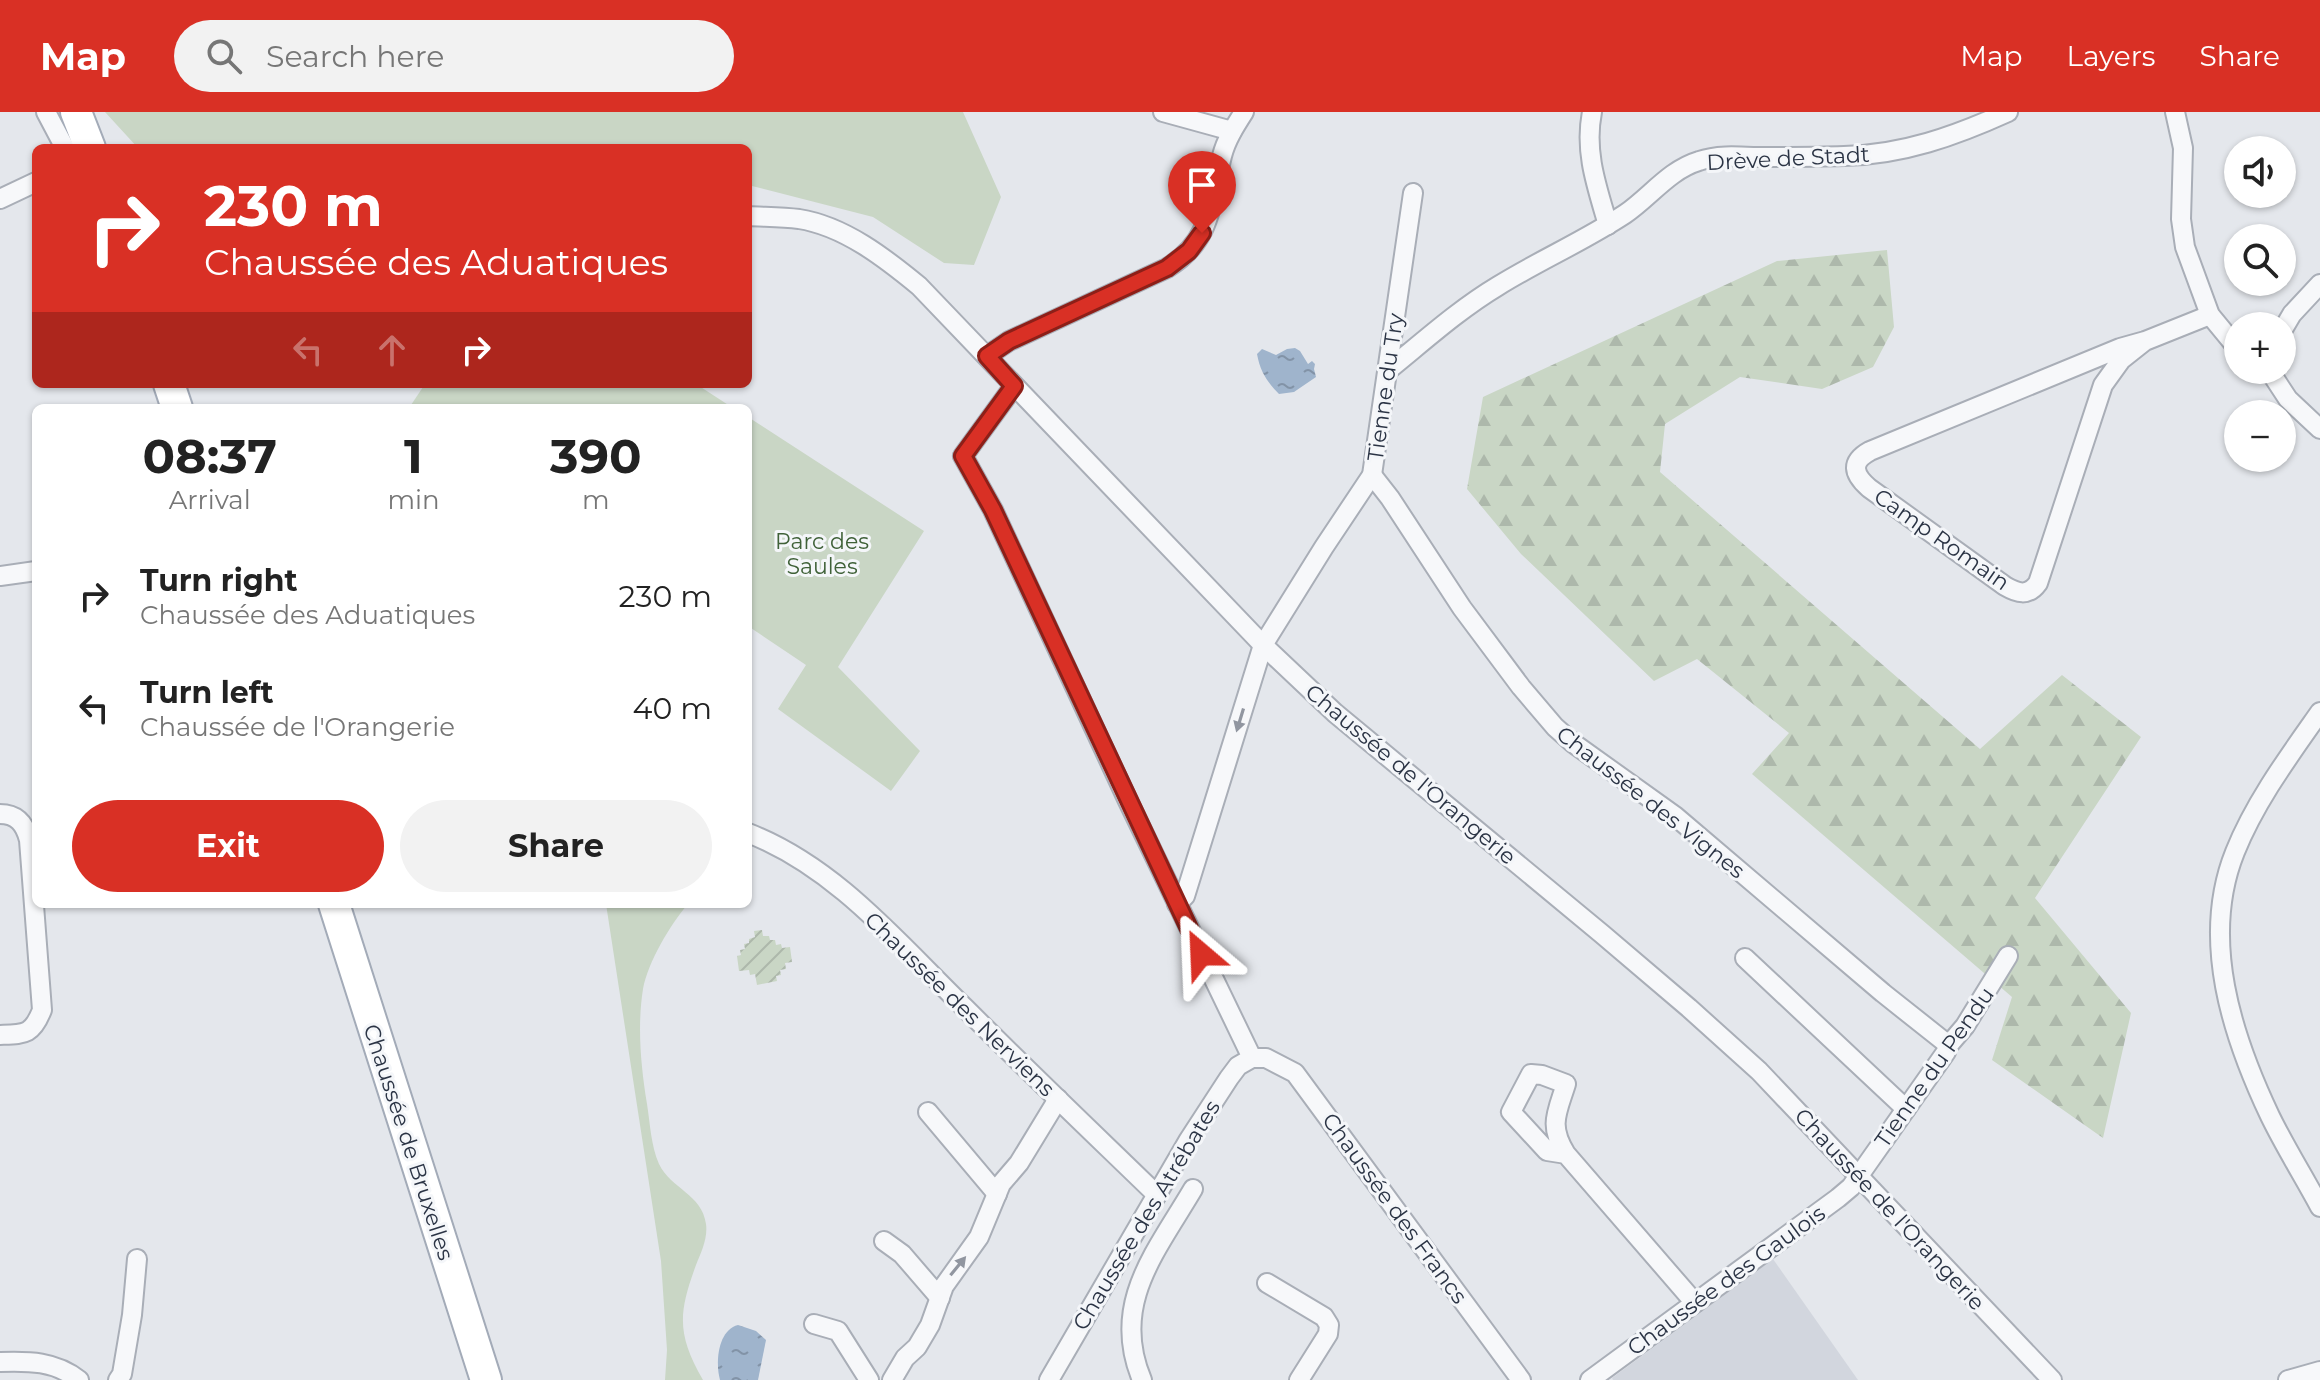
<!DOCTYPE html>
<html lang="en">
<head>
<meta charset="utf-8">
<style>
  :root { --surface:#fff; --page:#f2f2f2; --text:#222; --muted:#767676; --accent:#d93025 }
  body { margin:0; font-family:Montserrat,sans-serif; background:var(--page); color:var(--text); height:100vh; display:flex; flex-direction:column; font-size:30px; white-space:nowrap }
  * { box-sizing:border-box; margin:0 }
  p { font-size:26px; color:var(--muted) }
  .icon { flex:none; width:44px; height:44px; fill:none; stroke:currentColor; stroke-width:2; stroke-linecap:round; stroke-linejoin:round }
  .map { position:relative; flex:1; overflow:hidden }
  .panel { position:absolute; left:32px; top:292px; width:720px; height:504px; display:flex; flex-direction:column; background:var(--surface); border-radius:12px; box-shadow:0 2px 6px #0004 }
  .panel>* { flex:none }
  .hud { position:absolute; left:32px; top:32px; width:720px; height:244px; border-radius:12px; box-shadow:0 2px 6px #0004; background:#d93025; color:#fff; overflow:hidden }
  .tools { position:absolute; left:2224px; top:24px; display:grid; gap:16px }
  .tools a { display:grid; place-items:center; width:72px; height:72px; border-radius:50%; background:var(--surface); box-shadow:0 2px 6px #0004; font-size:40px }
  .pin { position:absolute; display:grid; place-items:center; width:68px; height:68px; color:#fff; margin:-82px -34px; border-radius:50% 50% 50% 0; rotate:-45deg; box-shadow:0 0 8px #0007 }
  .pin .icon { rotate:45deg }
  .me { position:absolute; width:88px; margin:-44px; rotate:334deg; stroke-linejoin:round; filter:drop-shadow(0 0 6px #0008) }
  .turn { display:flex; align-items:center; gap:28px; height:168px; padding:0 40px; font-size:36px }
  .turn .icon { width:104px; height:104px; stroke-width:2.5 }
  .turn b { display:block; font-size:56px; line-height:68px }
  .lanes { display:flex; align-items:center; height:76px; padding:0 40px; background:#0003; justify-content:center; gap:40px; direction:ltr }
  .lanes .off { opacity:.35 }
  .eta { display:flex; justify-content:space-evenly; align-items:center; height:136px; text-align:center }
  .eta b { font-size:48px; font-weight:700; line-height:56px }
  .button { display:flex; gap:16px; margin-top:auto; padding:16px 40px }
  .button a { flex:1; height:92px; border-radius:48px; background:var(--accent); color:#fff; font-size:32px; font-weight:700; line-height:92px; text-align:center }
  .button a+a { background:var(--page); color:var(--text) }
  ul { padding:0; list-style:none }
  li { display:flex; align-items:center; gap:24px; height:112px; padding:0 40px }
  li div { flex:1 }
  li b { display:block; font-size:30px }
  li em { font-style:normal }
  header { display:flex; align-items:center; gap:48px; box-sizing:border-box; height:112px; padding:0 40px; background:var(--accent); color:#fff }
  header strong { font-size:38px }
  nav { display:flex; gap:44px; margin-inline-start:auto; font-size:28px }
  .search { width:560px; height:72px; background:var(--page); display:flex; align-items:center; gap:20px; box-sizing:border-box; padding:0 28px; border-radius:44px; color:var(--muted); font-size:30px }
  .map>svg:first-child { display:block }
  .built { fill:#d2d6de }
  .green { fill:#c9d6c5 }
  .forest { fill:url(#forest-firs) }
  .garden { fill:url(#garden-furrows) }
  .water { fill:url(#water-ripples) }
  .lines { fill:none; stroke-linecap:round; stroke-linejoin:round }
  .minor-casing { stroke:#a9aeb7; stroke-width:22 }
  .primary-casing { stroke:#a3abb8; stroke-width:34 }
  .minor { stroke:#f7f8fa; stroke-width:18 }
  .primary { stroke:#fff; stroke-width:30 }
  .oneway { fill:#9196a0 }
  .route-casing { stroke:#8d1f18; stroke-width:20 }
  .route { stroke:#d93025; stroke-width:14 }
  .labels { text-anchor:middle; stroke-width:6; stroke-linejoin:round; paint-order:stroke }
  .street-label { font-size:22px; fill:#2b3445; stroke:#f4f6f9 }
  .park-label { font-size:22px; fill:#3f6138; stroke:#f4f6f9 }
</style>
</head>
<body>
<header>
<strong>Map</strong>
<div class="search"><svg class="icon" aria-label="search" viewBox="0 0 24 24"><circle cx="10" cy="10" r="6"/><path d="M15 15l6 6"/></svg>Search here</div>
<nav><a>Map</a><a>Layers</a><a>Share</a></nav>
</header>
<div class="map">
<svg width="2320" height="1268" viewBox="0 0 2320 1268">
  <defs>
    <pattern id="forest-firs" width="22" height="20" patternUnits="userSpaceOnUse" patternTransform="scale(2)"><rect width="22" height="20" fill="#c9d6c5"/><path d="M5 1l3.5 6h-7zM16 11l3.5 6h-7z" fill="#adb8ab"/></pattern>
    <pattern id="garden-furrows" width="10" height="10" patternUnits="userSpaceOnUse" patternTransform="scale(2)"><rect width="10" height="10" fill="#c9d6c5"/><path d="M-1 1l2-2M0 10L10 0M9 11l2-2" fill="none" stroke="#adb8ab"/></pattern>
    <pattern id="water-ripples" width="26" height="14" patternUnits="userSpaceOnUse" patternTransform="scale(2)"><rect width="26" height="14" fill="#9fb4cc"/><path d="M2 4q2-2 4 0t4 0M15 11q2-2 4 0t4 0" fill="none" stroke="#8293a7"/></pattern>
  </defs>
  <rect width="100%" height="100%" fill="#e4e7ec"/>
  <polygon class="built" points="1773,1147 1858,1268 1613,1268 1612,1266"/>
  <g class="green">
    <polygon points="105,0 963,0 1001,85 974,153 944,151 873,105 748,73 748,36 138,36"/>
    <polygon points="425,272 696,272 733,296 409,296"/>
    <polygon points="748,305 924,419 838,555 920,639 891,679 778,597 806,553 748,514"/>
    <path d="M606,792H688C670,813 648,850 643,877C637,915 641,955 647,992C650,1011 651,1034 659,1052C671,1077 702,1082 706,1112C708,1126 701,1141 696,1153C678,1202 677,1222 703,1268H665L667,1238L661,1149Z"/>
  </g>
  <polygon class="forest" points="1887,138 1894,215 1873,255 1822,277 1740,265 1665,312 1660,360 1980,637 2062,563 2141,625 2035,786 2131,901 2103,1026 1992,948 2012,885 1752,662 1789,621 1697,547 1654,569 1521,442 1467,377 1483,285 1777,149"/>
  <polygon class="garden" points="762,818 763,824 769,824 770,828 775,828 776,833 781,832 782,836 790,835 792,850 785,851 786,857 780,858 781,863 776,864 777,869 757,873 755,862 750,863 749,858 739,859 737,844 741,843 740,838 745,837 744,832 749,831 749,827 755,825 754,819"/>
  <g class="water">
    <path d="M1295,236L1300,239L1308,252L1312,249L1315,252L1314,257L1316,265L1294,280L1279,282C1267,270 1260,259 1257,242L1262,237L1276,243L1287,237Z"/>
    <path d="M738,1213L756,1219L766,1228L758,1268H720C715,1250 718,1218 738,1213Z"/>
  </g>
  <g class="lines">
    <g class="minor-casing">
      <g id="minor">
        <polyline points="46,0 65,36"/>
        <polyline points="1163,0 1232,19"/>
        <path d="M1592,0C1584,40 1597,75 1608,113"/>
        <polyline points="2175,0 2183,36 2181,107 2185,135 2210,203 2238,237"/>
        <polyline points="0,87 36,70"/>
        <path d="M748,104C765,105 782,105 799,107C844,114 885,146 919,174L1263,533L1335,601L1602,822L1689,896L1759,959L2052,1268"/>
        <polyline points="2282,219 2292,202 2320,172"/>
        <path d="M2145,229L2121,248L2103,273L2038,471C2028,485 2017,481 2005,474L1869,376C1853,362 1850,350 1870,339L2120,236L2145,229L2210,203"/>
        <path d="M987,244L1009,229L1167,156C1213,128 1210,91 1222,44C1226,28 1235,14 1244,0"/>
        <polyline points="2269,258 2288,287 2320,317"/>
        <path d="M1387,259C1423,230 1458,198 1498,174C1540,148 1584,129 1625,102C1650,85 1669,58 1699,49C1716,43 1735,44 1753,45C1783,45 1814,45 1844,44C1902,43 1955,24 2008,0"/>
        <polyline points="1014,274 963,344 993,398 1128,689 1252,946"/>
        <polyline points="1372,363 1390,386 1462,496 1521,575 1555,615 1573,631 1675,704 1883,881 1946,931 1947,935"/>
        <polyline points="0,464 36,459"/>
        <path d="M2320,600C2289,644 2255,690 2235,740C2200,827 2232,924 2270,1004C2285,1035 2304,1065 2320,1095"/>
        <path d="M0,702C17,702 25,712 29,728L42,898C32,923 25,922 0,923"/>
        <path d="M748,721C836,755 899,832 965,896C1028,959 1093,1021 1157,1083"/>
        <polyline points="1177,792 1185,784 1263,533 1324,435 1372,363 1413,81"/>
        <polyline points="1745,846 1906,997"/>
        <polyline points="1252,946 1266,946 1295,961 1521,1268"/>
        <polyline points="928,1000 997,1082"/>
        <path d="M1566,1042C1548,1013 1557,1001 1566,972L1542,963L1531,962L1511,1000L1547,1039L1566,1042L1695,1191"/>
        <polyline points="884,1129 902,1142 940,1186"/>
        <polyline points="1267,1171 1324,1205 1329,1213 1328,1222 1299,1268"/>
        <polyline points="814,1212 838,1219 869,1268"/>
        <path d="M0,1250C29,1249 55,1249 79,1268"/>
        <polyline points="118,1268 122,1262 132,1203 137,1147"/>
        <polyline points="892,1268 905,1246 917,1235 930,1213 944,1174 979,1125 1001,1072 1019,1051 1058,987"/>
        <polyline points="1049,1268 1188,1029 1229,966 1238,954 1252,946"/>
        <path d="M1142,1268C1110,1192 1156,1140 1193,1077"/>
        <polyline points="1590,1268 1838,1086 1851,1075 1946,940 1947,935 1965,914 2008,844"/>
        <polyline points="2288,1268 2320,1259"/>
      </g>
    </g>
    <g class="primary-casing">
      <g id="primary">
        <polyline points="76,0 90,36"/>
        <polyline points="169,272 177,296"/>
        <polyline points="334,792 486,1268"/>
      </g>
    </g>
    <use href="#minor" class="minor"/>
    <use href="#primary" class="primary"/>
  </g>
  <defs><path id="oneway-solid" d="M-6-.8H1V-3.2L6.5 0L1 3.2V.8H-6Z" transform="scale(2)"/></defs>
  <g class="oneway">
    <use href="#oneway-solid" transform="translate(1240 608) rotate(107)"/>
    <use href="#oneway-solid" transform="translate(958 1154) rotate(-51)"/>
  </g>
  <g class="lines">
    <g class="route-casing">
      <polyline id="route" points="1201,842 993,398 963,344 1014,274 987,244 1009,229 1167,156 1189,139 1202,121"/>
    </g>
    <use href="#route" class="route"/>
  </g>
  <g class="labels">
    <g class="street-label">
      <text transform="translate(1788 46) rotate(-3)" y="8">Drève de Stadt</text>
      <text transform="translate(1385 275) rotate(-82)" y="8">Tienne du Try</text>
      <text transform="translate(1942 427) rotate(35)" y="8">Camp Romain</text>
      <text transform="translate(1411 662) rotate(40)" y="8">Chaussée de l'Orangerie</text>
      <text transform="translate(1651 690) rotate(38)" y="8">Chaussée des Vignes</text>
      <text transform="translate(960 892) rotate(44)" y="8">Chaussée des Nerviens</text>
      <text transform="translate(1934 955) rotate(-55)" y="8">Tienne du Pendu</text>
      <text transform="translate(409 1030) rotate(72)" y="8">Chaussée de Bruxelles</text>
      <text transform="translate(1395 1096) rotate(54)" y="8">Chaussée des Francs</text>
      <text transform="translate(1890 1097) rotate(47)" y="8">Chaussée de l'Orangerie</text>
      <text transform="translate(1146 1103) rotate(-59)" y="8">Chaussée des Atrébates</text>
      <text transform="translate(1726 1168) rotate(-36)" y="8">Chaussée des Gaulois</text>
    </g>
    <g class="park-label">
      <text x="822" y="437">Parc des<tspan x="822" dy="25">Saules</tspan></text>
    </g>
  </g>
</svg>
<div class="tools">
<a><svg class="icon" aria-label="sound" viewBox="0 0 24 24"><path d="M4 9h4l5-4v14l-5-4H4zM17 9q2 3 0 6"/></svg></a>
<a><svg class="icon" aria-label="search" viewBox="0 0 24 24"><circle cx="10" cy="10" r="6"/><path d="M15 15l6 6"/></svg></a>
<a>+</a>
<a>−</a>
</div>
<div class="pin" style="left:1202px;top:121px;background:#d93025"><svg class="icon" aria-label="arrive" viewBox="0 0 24 24"><path d="M6 21V4h12l-3 4 3 4H6"/></svg></div>
<svg class="me" style="left:1201px;top:842px" viewBox="-20 -20 40 40"><path d="M0-17L14 15 0 8-14 15z" fill="#d93025" stroke="#fff" stroke-width="4"/></svg>
<div class="hud">
<div class="turn"><svg class="icon" aria-label="right" viewBox="0 0 24 24"><path d="M7 20v-9h11M14 6l5 5-5 5"/></svg><div><b>230 m</b>Chaussée des Aduatiques</div></div>
<div class="lanes"><svg class="icon off" aria-label="left" viewBox="0 0 24 24"><path d="M17 20v-9H6M10 6l-5 5 5 5"/></svg><svg class="icon off" aria-label="ahead" viewBox="0 0 24 24"><path d="M12 20V5M6 11l6-6 6 6"/></svg><svg class="icon" aria-label="right" viewBox="0 0 24 24"><path d="M7 20v-9h11M14 6l5 5-5 5"/></svg></div>
</div>
<section class="panel">
<div class="eta">
<div><b>08:37</b><p>Arrival</p></div>
<div><b>1</b><p>min</p></div>
<div><b>390</b><p>m</p></div>
</div>
<ul>
<li><svg class="icon" aria-label="right" viewBox="0 0 24 24"><path d="M7 20v-9h11M14 6l5 5-5 5"/></svg><div><b>Turn right</b><p>Chaussée des Aduatiques</p></div><em>230 m</em></li>
<li><svg class="icon" aria-label="left" viewBox="0 0 24 24"><path d="M17 20v-9H6M10 6l-5 5 5 5"/></svg><div><b>Turn left</b><p>Chaussée de l'Orangerie</p></div><em>40 m</em></li>
</ul>
<div class="button"><a>Exit</a><a>Share</a></div>
</section>
</div>
</body>
</html>
